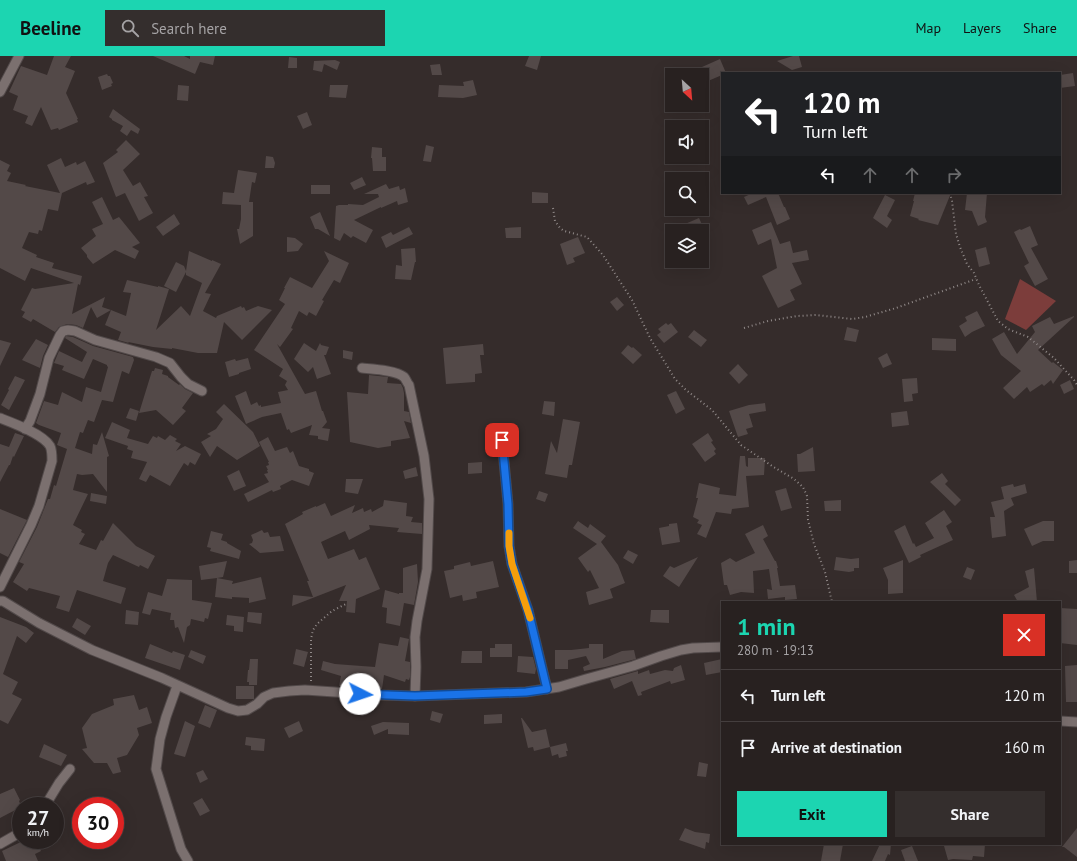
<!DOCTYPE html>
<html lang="en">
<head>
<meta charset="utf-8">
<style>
  :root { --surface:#282120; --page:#342e2d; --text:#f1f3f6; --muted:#a5a3a5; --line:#443e3e; --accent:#1cd5b1 }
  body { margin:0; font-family:"PT Sans",sans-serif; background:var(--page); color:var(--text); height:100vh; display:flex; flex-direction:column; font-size:15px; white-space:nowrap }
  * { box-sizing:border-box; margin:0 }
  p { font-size:13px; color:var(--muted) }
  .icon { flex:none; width:22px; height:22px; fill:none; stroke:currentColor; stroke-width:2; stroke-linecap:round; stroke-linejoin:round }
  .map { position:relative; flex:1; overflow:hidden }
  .panel { position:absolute; left:721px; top:545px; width:340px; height:244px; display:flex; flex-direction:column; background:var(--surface); border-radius:0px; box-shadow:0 4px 16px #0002,0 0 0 1px var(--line) }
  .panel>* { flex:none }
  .guide { position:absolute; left:721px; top:16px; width:340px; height:122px; border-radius:0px; box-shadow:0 4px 16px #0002,0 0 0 1px var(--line); background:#202124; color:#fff; overflow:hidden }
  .needle { width:26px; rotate:154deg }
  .buttons { position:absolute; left:665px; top:12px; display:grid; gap:8px }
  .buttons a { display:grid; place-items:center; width:44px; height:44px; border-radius:0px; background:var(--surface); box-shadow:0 4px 16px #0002,0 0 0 1px var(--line); font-size:20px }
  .speed { position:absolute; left:12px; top:741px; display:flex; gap:8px; font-size:20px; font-weight:700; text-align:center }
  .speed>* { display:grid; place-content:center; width:52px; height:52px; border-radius:50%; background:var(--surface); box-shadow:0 4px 16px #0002,0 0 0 1px var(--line); line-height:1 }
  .speed small { font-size:10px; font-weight:400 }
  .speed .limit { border:6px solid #d22; background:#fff; color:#111 }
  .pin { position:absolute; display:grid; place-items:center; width:34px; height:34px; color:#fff; margin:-17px; border-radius:8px; box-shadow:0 2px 6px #0006 }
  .me { position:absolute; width:44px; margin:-22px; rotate:94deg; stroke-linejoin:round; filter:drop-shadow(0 0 3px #0008) }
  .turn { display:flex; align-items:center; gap:14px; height:84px; padding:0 16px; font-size:18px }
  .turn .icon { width:52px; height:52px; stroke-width:2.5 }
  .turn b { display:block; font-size:28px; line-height:34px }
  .lanes { display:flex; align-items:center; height:38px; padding:0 16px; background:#0003; justify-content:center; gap:20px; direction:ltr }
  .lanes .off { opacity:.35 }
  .round { display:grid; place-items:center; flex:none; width:42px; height:42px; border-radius:0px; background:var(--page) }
  .headline { display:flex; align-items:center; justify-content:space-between; height:68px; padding:0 16px }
  h1 { font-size:24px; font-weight:600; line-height:30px; color:var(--accent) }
  .cta { display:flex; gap:8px; margin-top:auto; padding:8px 16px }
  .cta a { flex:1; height:46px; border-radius:0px; background:var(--accent); color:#111; font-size:16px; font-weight:600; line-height:46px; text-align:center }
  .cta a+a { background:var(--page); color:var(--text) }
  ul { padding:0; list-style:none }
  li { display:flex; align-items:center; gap:12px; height:52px; padding:0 16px; border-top:1px solid var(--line) }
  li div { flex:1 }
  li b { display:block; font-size:15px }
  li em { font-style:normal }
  header { display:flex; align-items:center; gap:24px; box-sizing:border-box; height:56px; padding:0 20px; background:var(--accent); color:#111 }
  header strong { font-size:19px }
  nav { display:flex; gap:22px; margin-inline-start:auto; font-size:14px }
  .search { width:280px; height:36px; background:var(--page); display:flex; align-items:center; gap:10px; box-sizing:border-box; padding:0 14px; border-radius:0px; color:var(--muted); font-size:15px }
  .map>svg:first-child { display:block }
  .green { fill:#7c3d3b }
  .building { fill:#534948 }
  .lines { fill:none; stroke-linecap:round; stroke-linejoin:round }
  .minor-casing { stroke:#524a4a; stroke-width:11 }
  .path { stroke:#918a89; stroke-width:2; stroke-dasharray:1 3; stroke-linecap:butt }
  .minor { stroke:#7b706f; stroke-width:9 }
  .route-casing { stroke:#114b97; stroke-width:10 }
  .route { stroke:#1a73e8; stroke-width:7 }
  .slow { stroke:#f59e0b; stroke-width:7 }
</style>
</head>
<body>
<header>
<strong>Beeline</strong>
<div class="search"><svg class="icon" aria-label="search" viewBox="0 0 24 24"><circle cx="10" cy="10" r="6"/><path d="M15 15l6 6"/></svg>Search here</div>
<nav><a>Map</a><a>Layers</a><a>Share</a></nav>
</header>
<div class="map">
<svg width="1077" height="805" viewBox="0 0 1077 805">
  <rect width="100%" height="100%" fill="#352c2b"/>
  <polygon class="green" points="1020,223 1056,245 1026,274 1005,263"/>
  <g class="building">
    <polygon points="54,0 71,0 65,11 75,15 66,37 78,63 77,63 78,66 59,74 58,72 51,74 41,51 32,70 25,67 28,60 13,54 18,40 9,36 21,10 47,19"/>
    <polygon points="153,0 184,0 190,3 190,0 215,0 213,9 200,6 195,18"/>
    <polygon points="529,0 541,0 537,14 525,10"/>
    <polygon points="793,0 799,0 802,11 792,14 777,5"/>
    <polygon points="289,1 297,2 297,12 288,12"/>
    <polygon points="720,3 726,17 722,17 722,19 708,25 702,11"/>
    <polygon points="335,4 340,6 337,14 324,8 322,16 313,14 314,5"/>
    <polygon points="440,8 442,19 432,19 430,9"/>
    <polygon points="1073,17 1075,30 1060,32 1060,19"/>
    <polygon points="107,18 108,20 110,20 113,27 111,28 112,30 102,34 98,21"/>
    <polygon points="473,24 477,39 463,42 438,41 439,29 464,30 463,26"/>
    <polygon points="178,29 189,30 188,45 177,44"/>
    <polygon points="330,29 348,29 346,42 329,41"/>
    <polygon points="113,53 140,73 138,78 131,74 127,80 120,75 123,70 112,64 112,63 109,61"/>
    <polygon points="307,56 312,69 303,73 297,60"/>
    <polygon points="126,84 140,98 123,114 133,130 140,126 148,140 144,141 153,157 139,165 125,137 116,141 103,107 118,96 116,94"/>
    <polygon points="426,89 434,91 431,106 423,105"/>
    <polygon points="372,91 382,92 382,101 386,101 386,115 373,115 372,102 371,102"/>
    <polygon points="266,100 273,101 275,107 274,112 265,112"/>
    <polygon points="61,102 65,111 76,106 77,109 85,105 95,126 87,129 86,126 62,137 58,155 48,153 42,175 39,174 38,178 29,176 22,192 37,199 36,201 54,207 52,212 82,220 80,229 78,228 72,258 105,241 102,251 111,254 97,262 91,251 83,272 76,269 67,268 59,271 55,276 33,263 31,266 22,261 25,256 21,254 32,232 35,233 74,227 31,212 25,225 0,212 0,104 10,109 7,115 11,117 7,125 26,129 25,130 60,137 47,109"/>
    <polygon points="238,114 257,117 255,127 252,126 249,146 253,146 253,180 240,188 237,173 239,173 241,163 241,149 222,148 223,136 234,137"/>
    <polygon points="362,121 366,129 354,134 350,127"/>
    <polygon points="386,128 389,133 399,130 400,134 405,132 408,146 398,149 397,145 381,152 381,151 354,164 373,174 366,187 353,180 351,182 344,177 340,185 334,182 336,150 339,149 348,149 348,148 363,149 379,141 378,138 364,138"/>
    <rect x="311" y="129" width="19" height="9"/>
    <polygon points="532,136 548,137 548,147 532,147"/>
    <polygon points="753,137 778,137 784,151 785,151 790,163 777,169 766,141 748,149 744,141"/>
    <polygon points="915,137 951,137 938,169 918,164 919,163 910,160 914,145 913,145"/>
    <polygon points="967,137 987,137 985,161 987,166 978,170 972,155 965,154"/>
    <polygon points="885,139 895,144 887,160 892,164 887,172 873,162"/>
    <polygon points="102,141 113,164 119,161 140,187 132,191 139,195 135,203 115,194 93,208 87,201 87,199 81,192 96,180 92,173 103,168 92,146"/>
    <polygon points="320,156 330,180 318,173 315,173 310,161"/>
    <polygon points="174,158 180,168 163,180 156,171"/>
    <polygon points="699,162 705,175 688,175 685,168"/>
    <polygon points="771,166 780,188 790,185 793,197 807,194 809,204 792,207 802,228 790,234 795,244 778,252 762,220 777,212 771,183 758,189 752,174"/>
    <polygon points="1030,170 1038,189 1031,192 1048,223 1035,230 1024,210 1029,207 1014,176 1020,173 1021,174"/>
    <polygon points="409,171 413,178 386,192 381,181 391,176 393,179"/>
    <polygon points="521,171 521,182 506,182 505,172"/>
    <polygon points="287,181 295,182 303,188 298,195 287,196"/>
    <polygon points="578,181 585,197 573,202 575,206 567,209 560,188"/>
    <polygon points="986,191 990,208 979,211 975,194"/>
    <polygon points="415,192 416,206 415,206 411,224 395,223 396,209 402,210 401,193"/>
    <polygon points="189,195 212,205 212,204 221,208 205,237 211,238 203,255 216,262 217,260 241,250 242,252 244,251 246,255 258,250 272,254 242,284 224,266 217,297 198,297 172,292 172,293 153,291 128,286 129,287 118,284 121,276 105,269 111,254 126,260 131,237 123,236 127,224 158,231 158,230 169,233 156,274 181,250 190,260 202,227 186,219 186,216 176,236 164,230 176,206 184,210 186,215"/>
    <polygon points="324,195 349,207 340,227 334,224 322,244 324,245 316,260 309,256 307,260 299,255 291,272 293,273 280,291 277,288 305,338 316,335 322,355 323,355 327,366 322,372 330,373 328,385 318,383 318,380 309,379 312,369 291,377 289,373 287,374 281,357 262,361 246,368 235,340 246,335 251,349 257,346 259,350 261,349 261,351 281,347 278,336 288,334 285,329 287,325 279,320 283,313 254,294 285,248 279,244 285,232 284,232 290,221 312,232 329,205"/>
    <polygon points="617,241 624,249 617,255 610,246"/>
    <polygon points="977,255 985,270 972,276 965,281 959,270 967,265 965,261"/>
    <polygon points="1074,260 1074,261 1038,294 1052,307 1053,306 1063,314 1053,328 1051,324 1044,330 1042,328 1030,336 1027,331 1014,343 1003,332 1021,315 1001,299 992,283 1004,276 1017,298 1035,276 1032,270 1050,261 1054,268"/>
    <polygon points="666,267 668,269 671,267 678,276 664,287 657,279 661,276 658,273"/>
    <polygon points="847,271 859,274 856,286 844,284"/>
    <polygon points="694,274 707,284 701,291 688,281"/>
    <polygon points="66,280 73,281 93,290 133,301 134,304 129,318 122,315 113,346 102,344 94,366 88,364 83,377 80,376 75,392 92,398 93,388 97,389 102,376 109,400 107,401 107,436 93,418 82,419 77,418 73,434 88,438 73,469 82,474 81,476 85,478 79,488 96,494 101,484 103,485 113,467 136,490 155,500 148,513 140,509 139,511 113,499 108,507 103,525 126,532 121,548 77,534 69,556 56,552 60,540 29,532 27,535 13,526 24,508 19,506 37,471 48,443 50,443 54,429 56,430 67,393 57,389 61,377 39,369 36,367 44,345 58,349 62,336 82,346 86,331 101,336 108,311 107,310 107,309 93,303 84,323 62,314 64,310 54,307 59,295 82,306 87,296 65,282"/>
    <polygon points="932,282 956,283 956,295 932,294"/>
    <polygon points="36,283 48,289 43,300 40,312 22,304"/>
    <polygon points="0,284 11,287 0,310"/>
    <polygon points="304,287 316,295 320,287 321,289 329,291 326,299 324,299 331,318 317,323 313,311 308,316 294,303"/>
    <polygon points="483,288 484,299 480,299 482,317 475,318 475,326 446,328 443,292"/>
    <polygon points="628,289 632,292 633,291 642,299 633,308 621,297"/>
    <polygon points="343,294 353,296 352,304 343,302"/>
    <polygon points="887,297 892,308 883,312 878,302"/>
    <polygon points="248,302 251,313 239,317 239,318 229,321 225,306 235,303 236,305"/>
    <polygon points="738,308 748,319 739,328 729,317"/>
    <polygon points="155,312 163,314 162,318 168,320 168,321 179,329 180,328 185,333 193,337 182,352 186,355 173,369 156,354 139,357 152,315 154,315"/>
    <polygon points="369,319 388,321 387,327 401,328 403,332 404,337 404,355 409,356 411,367 404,365 410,382 391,385 391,390 378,392 350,386 347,336 368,338"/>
    <polygon points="15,320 25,324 9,354 1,349 9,334 8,333"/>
    <polygon points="917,322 918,337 912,338 913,345 904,346 902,323"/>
    <polygon points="1070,324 1074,333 1064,338 1060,329"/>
    <polygon points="676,335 685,353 676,358 667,339"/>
    <polygon points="544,345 555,346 554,360 542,358"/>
    <polygon points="765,347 766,355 749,358 753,371 746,373 748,378 738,381 729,355 749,349"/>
    <polygon points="224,348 253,376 260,390 237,404 217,390 210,401 201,386 211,380 207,378 216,373 223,363 216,356"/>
    <polygon points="130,352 139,355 136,365 126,362"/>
    <polygon points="907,355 909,369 892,371 891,357"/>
    <polygon points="563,363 580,366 572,409 569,409 567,422 545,418 551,385 557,397"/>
    <polygon points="112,366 130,374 127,382 148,388 153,380 157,382 158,380 165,384 170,379 177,383 175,385 181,388 176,395 185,390 201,398 195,409 190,406 188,410 184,407 170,430 150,419 146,426 139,423 147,406 131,402 133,395 127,393 128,390 105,382"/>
    <polygon points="15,377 24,380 14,401 13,400 10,409 9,409 0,426 0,388 9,391"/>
    <polygon points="708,377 713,385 711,386 716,393 714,395 716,398 705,406 692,388"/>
    <polygon points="268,381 275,395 287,391 290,397 293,395 299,410 309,413 309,415 314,417 309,430 292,424 280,430 281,433 273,436 272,434 248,446 244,438 269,426 264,418 268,417 267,414 268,414 266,410 269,409 268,406 269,406 259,386"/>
    <polygon points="813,391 815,415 798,416 797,398 800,398"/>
    <polygon points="740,400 745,400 746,410 748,411 748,402 765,402 764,419 746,420 749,451 732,453 731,458 716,456 706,482 697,478 702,469 697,467 699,464 693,461 698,442 696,442 699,427 720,432 719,438 736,440"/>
    <polygon points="482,406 482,417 468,418 468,407"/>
    <polygon points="416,411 418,420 405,423 403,415"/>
    <polygon points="239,414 246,430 234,435 227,420"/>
    <polygon points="942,417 948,425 945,428 961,444 955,450 930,426"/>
    <polygon points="346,423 363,423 358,438 345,436"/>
    <polygon points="1013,428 1014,431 1025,428 1027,437 1011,442 1014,449 1004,455 1006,480 992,482 990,461 995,461 991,446 1004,443 1001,431"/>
    <polygon points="786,432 792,452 781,455 775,435"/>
    <polygon points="539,435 548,438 545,446 536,443"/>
    <polygon points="91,437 107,440 106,448 90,445"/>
    <polygon points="384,444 407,447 406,460 413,461 411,466 422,467 422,478 397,476 399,472 369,469 370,473 349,484 345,475 321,486 328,503 354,493 359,504 366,501 380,533 356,543 355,557 346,556 347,545 339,545 346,529 292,550 293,539 313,541 307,525 309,525 285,468 303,458 302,456 316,450 316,451 325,447 331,460 355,449 352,457 363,452 364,456 371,453 372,456 383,450"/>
    <polygon points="841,444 841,455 825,455 824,445"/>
    <polygon points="0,453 27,464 8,501 0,497"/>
    <polygon points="944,454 952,466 946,470 953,484 920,499 921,501 909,507 894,475 905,469 913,488 914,487 916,491 934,482 925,467"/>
    <polygon points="578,465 588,472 590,468 606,480 601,486 618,509 625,527 610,533 613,542 589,549 586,536 599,532 590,514 588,516 578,502 597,488 573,472"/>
    <polygon points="1043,465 1054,465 1054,485 1043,485 1032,490 1024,473"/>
    <polygon points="677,467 680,486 662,489 659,472 669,470 669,468"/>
    <polygon points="763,469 768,480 763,483 775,505 776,505 778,512 777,512 780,530 795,529 797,543 785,544 785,541 768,543 767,533 772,534 769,513 753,515 754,537 741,536 730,539 727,529 724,529 721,507 730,502 736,506 755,497 745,478"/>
    <polygon points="262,474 264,477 268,476 270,481 280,480 284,495 260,497 249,488 252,487 253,484 251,479"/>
    <polygon points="211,475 223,478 221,484 227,486 227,487 241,495 239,503 210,495 211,492 207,491"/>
    <polygon points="628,494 638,499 633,508 623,502"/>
    <polygon points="698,501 679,531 663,520 670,510 674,512"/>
    <polygon points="836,501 851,503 859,502 859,512 854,512 854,515 849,516 834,514"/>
    <polygon points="903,504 903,537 888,538 888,524 883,512"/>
    <polygon points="1077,504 1077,517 1069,517 1069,505"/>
    <polygon points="227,505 223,521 217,522 233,525 232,528 261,521 266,543 249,547 249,542 232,541 232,543 215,541 217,522 201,524 199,510"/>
    <polygon points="493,505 499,531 476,536 477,542 463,545 462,539 450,542 444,515 454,513 454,510 470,506 471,510"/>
    <polygon points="417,508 418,526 414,549 404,547 400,570 386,567 387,552 382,551 385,534 399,538 399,537 403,537 403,512"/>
    <polygon points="967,511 975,514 971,524 963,521"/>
    <polygon points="1034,512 1037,546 1018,546 1014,539 1029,531 1025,515"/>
    <polygon points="167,523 192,524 192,544 212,547 208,563 205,562 204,566 191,563 190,569 187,571 184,587 178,571 175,572 174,564 170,564 171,557 152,553 150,559 142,557 148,536 162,540"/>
    <polygon points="1060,552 1077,553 1077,589 1060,587"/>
    <polygon points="126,554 139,556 138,569 125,568"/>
    <polygon points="651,554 669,554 669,567 650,566"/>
    <polygon points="248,556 262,557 261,568 247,566"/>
    <polygon points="227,559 244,561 243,576 234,575 234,570 226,569"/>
    <polygon points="0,561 26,571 34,577 26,587 17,580 3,618 18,626 12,638 22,643 8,668 0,664"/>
    <polygon points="77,562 91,570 85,579 72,571"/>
    <polygon points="400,581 409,583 405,605 410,606 410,621 409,624 406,623 405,626 384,619 382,633 339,630 341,620 321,614 323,605 335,608 375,611 379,587 398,590"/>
    <polygon points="150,588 172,597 173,595 185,599 180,614 145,602"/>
    <polygon points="495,588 512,588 512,601 490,601 490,592 495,592"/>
    <polygon points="589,588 603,588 603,603 622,595 634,594 636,603 605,611 584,615 583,611 590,608 586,600 568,604 568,613 555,613 555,594 571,594 589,592"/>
    <polygon points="296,593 308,596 304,611 293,608"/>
    <polygon points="191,594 206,600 203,608 188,601"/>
    <polygon points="462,595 482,595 482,607 461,607"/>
    <polygon points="518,600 533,601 536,613 535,618 517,616"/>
    <polygon points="250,603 258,603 257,629 249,629 249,626 247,626 248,614 249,614"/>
    <polygon points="722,603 722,616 706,619 704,607"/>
    <polygon points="681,609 685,624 671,628 670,625 641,636 642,639 638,640 632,625 614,633 610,623 638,615 638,618 649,614 650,618 665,614 673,615 674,612"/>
    <polygon points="1077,609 1077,646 1066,646 1065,610"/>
    <rect x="236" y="630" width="18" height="13"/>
    <polygon points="134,639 139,654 147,651 152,667 137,672 139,679 127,699 117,702 121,716 113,718 107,707 94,707 82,693 87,692 82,672 92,658 114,649 113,643"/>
    <polygon points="205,649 217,654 210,672 198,667"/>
    <polygon points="432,655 443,658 440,667 430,664"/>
    <polygon points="502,658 502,667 484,668 484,659"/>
    <polygon points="521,662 522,662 532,676 546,673 550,691 534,695 533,691 528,692"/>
    <polygon points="185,665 195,670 185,701 174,698"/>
    <polygon points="299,665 303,675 289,682 284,672"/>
    <polygon points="383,666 409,667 409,679 388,678 388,673 374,679 371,670"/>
    <polygon points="246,681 265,683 264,695 251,694 251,690 245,689"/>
    <polygon points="566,687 568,695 566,695 567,700 559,702 558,698 552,700 550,691"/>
    <polygon points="44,688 67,699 61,710 39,701"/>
    <polygon points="699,706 708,708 706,721 697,720"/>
    <polygon points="203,714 208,723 200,727 196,717"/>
    <polygon points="14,732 20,744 19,745 21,750 21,751 0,762 0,738"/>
    <polygon points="202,742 210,755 200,760 193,747"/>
    <polygon points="685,772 695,776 710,778 709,787 706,786 705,793 679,784"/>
    <polygon points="1077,772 1077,801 1064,791 1062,791"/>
    <polygon points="25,784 30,784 32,789 37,787 41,795 35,798 38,805 6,805 2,795"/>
    <polygon points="824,788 843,788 840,805 821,805"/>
    <polygon points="880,788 891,788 890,799 888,798 885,805 872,805"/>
    <polygon points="953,788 985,788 984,801 973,800 972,804 953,803 948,804 944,790"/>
    <polygon points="912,790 918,805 905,805 901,794"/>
  </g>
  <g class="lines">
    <g class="minor-casing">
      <g id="minor">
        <polyline points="0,36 19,0"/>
        <path d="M362,312C372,313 396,314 404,321C406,323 407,327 409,329L424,400L429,443L427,513L417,565L415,581L416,611L415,640"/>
        <path d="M0,362C13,367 43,378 50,390C52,394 52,400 52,405L39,450L31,469L0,531"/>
        <polyline points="25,373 30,365 40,338 49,302 60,279 63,275 68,274 75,275 95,284 156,301 170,307 181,321 188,328 202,335"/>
        <polyline points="502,384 508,448 509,490 512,508 528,554 547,633"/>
        <polyline points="0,545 3,545 39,567 92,594 162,622 228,652 238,655 247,654 257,648 264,641 273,637 289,635 305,634 379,639 415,640 526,636 559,631 586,623 633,610 661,600 681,594 693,592 722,591"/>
        <polyline points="177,630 166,661 160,683 156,713 181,793 188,805"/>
        <polyline points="1060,665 1077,666"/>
        <polyline points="45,750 59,727 70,713"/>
        <polyline points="0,788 21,776"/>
      </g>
    </g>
    <g class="path">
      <polyline points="950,137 952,145 956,178 960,191 967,208 974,217 979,229 998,265 1008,273 1028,281 1054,302 1074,324 1077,329"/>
      <polyline points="553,152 555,165 560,172 564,175 587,181 603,199 632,244 650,282 675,323 686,334 712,354 741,389 772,410 794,423 803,431 807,440 808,464 814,488 825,516 832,546"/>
      <polyline points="744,272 768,265 797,260 816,259 852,263 865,261 896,252 976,223"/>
      <polyline points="311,625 311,583 313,574 317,568 332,555 346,548"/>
    </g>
    <use href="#minor" class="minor"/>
  </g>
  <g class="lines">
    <g class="route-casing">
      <polyline id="route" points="360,638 415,640 526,636 547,633 528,554 512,508 509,490 508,448 502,384"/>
    </g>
    <use href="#route" class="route"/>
    <polyline class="slow" points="509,477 509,490 512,508 530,562"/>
  </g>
</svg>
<div class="buttons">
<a><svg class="needle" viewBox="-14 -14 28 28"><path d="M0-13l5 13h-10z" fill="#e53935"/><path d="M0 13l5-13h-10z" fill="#a5a3a5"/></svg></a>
<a><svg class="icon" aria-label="sound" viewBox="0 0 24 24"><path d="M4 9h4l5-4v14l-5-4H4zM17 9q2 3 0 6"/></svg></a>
<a><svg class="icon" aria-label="search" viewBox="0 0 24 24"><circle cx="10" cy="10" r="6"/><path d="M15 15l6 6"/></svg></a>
<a><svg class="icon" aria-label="layers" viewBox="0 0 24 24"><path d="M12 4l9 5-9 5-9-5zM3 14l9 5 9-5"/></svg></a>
</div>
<div class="speed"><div>27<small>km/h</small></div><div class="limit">30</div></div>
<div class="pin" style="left:502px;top:384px;background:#d93025"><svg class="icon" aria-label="arrive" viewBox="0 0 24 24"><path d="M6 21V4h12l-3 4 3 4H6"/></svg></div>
<svg class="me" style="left:360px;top:638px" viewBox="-20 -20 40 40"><circle r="19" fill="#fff"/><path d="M0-13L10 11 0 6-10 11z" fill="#1a73e8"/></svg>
<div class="guide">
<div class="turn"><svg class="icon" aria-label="left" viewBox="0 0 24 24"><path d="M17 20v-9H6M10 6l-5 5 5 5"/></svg><div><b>120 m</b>Turn left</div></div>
<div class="lanes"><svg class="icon" aria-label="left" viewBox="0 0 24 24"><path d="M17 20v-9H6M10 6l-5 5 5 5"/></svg><svg class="icon off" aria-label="ahead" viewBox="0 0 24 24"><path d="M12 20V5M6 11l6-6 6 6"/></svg><svg class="icon off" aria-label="ahead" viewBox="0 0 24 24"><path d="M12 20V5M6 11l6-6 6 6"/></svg><svg class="icon off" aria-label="right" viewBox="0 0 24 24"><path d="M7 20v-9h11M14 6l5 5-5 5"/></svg></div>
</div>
<section class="panel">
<div class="headline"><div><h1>1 min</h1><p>280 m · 19:13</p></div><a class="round" style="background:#d93025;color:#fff"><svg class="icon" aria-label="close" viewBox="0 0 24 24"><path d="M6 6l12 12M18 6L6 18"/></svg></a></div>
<ul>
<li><svg class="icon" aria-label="left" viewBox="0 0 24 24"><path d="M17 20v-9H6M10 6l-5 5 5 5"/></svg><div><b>Turn left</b></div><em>120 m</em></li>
<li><svg class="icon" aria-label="arrive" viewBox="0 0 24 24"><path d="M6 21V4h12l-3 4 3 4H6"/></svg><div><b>Arrive at destination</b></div><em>160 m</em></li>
</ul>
<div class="cta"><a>Exit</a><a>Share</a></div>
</section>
</div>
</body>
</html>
